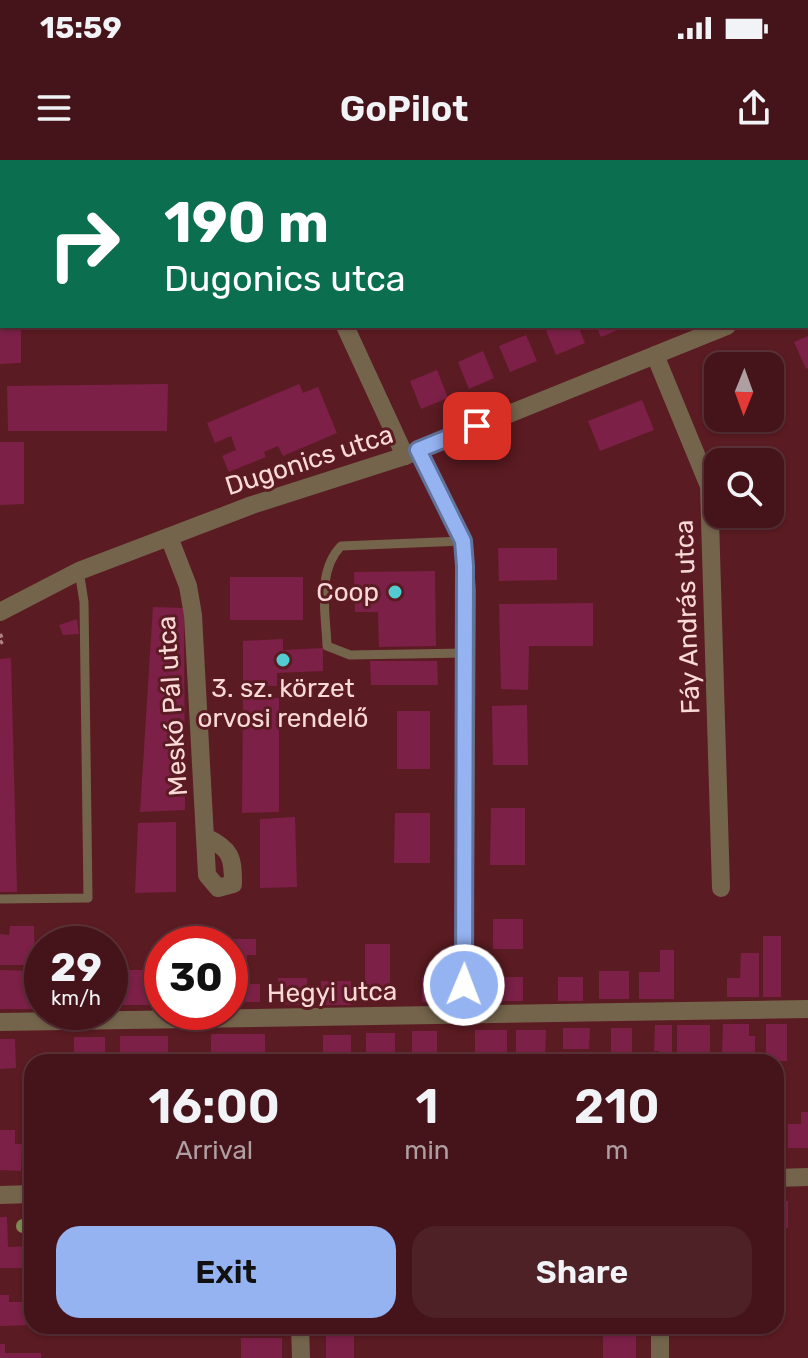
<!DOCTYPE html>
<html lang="en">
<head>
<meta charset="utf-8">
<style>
  :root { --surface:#44141a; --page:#4e2127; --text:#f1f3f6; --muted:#af9ea2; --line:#5c3339; --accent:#95b2f1 }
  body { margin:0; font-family:Rubik,sans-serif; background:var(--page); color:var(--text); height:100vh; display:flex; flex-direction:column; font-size:30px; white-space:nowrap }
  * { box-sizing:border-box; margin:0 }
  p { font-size:26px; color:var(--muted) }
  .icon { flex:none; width:44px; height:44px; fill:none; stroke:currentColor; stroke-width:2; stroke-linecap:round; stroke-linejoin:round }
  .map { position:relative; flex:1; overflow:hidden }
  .details { position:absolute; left:24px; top:894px; width:760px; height:280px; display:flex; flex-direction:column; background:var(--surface); border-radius:24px; box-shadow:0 2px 6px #0004,0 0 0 2px var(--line) }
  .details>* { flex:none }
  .hud { position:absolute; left:0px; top:0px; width:808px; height:168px; box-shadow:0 2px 6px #0004,0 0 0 2px var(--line); background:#0b6e4f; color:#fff; overflow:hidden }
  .needle { width:52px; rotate:181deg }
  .controls { position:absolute; left:704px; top:192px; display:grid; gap:16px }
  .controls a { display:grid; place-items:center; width:80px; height:80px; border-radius:16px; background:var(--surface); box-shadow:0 2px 6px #0004,0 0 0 2px var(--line); font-size:40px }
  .speed { position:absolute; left:24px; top:766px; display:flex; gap:16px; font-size:40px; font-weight:700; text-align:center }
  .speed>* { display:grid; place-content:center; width:104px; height:104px; border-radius:50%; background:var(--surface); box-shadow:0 2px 6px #0004,0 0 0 2px var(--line); line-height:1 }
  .speed small { font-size:20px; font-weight:400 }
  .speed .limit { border:12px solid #d22; background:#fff; color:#111 }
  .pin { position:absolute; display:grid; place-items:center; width:68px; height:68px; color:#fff; margin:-34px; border-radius:16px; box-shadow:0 4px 12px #0006 }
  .me { position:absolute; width:88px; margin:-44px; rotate:1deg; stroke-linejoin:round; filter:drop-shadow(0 0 6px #0008) }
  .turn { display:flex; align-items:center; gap:28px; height:168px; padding:0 32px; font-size:36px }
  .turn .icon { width:104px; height:104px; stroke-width:2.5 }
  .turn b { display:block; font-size:56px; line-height:68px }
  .eta { display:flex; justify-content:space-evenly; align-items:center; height:136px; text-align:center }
  .eta b { font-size:48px; font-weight:600; line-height:56px }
  .primary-button { display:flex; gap:16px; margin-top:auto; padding:16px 32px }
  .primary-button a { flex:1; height:92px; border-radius:24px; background:var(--accent); color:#111; font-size:32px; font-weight:600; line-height:92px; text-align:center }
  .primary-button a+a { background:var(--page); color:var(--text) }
  .status { display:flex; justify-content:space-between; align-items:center; height:56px; padding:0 40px; background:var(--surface); direction:ltr }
  .status svg { height:22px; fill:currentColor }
  header { display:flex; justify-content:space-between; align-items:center; height:104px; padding:0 32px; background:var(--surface); font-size:36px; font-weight:600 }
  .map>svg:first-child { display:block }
  .building { fill:#7c2048 }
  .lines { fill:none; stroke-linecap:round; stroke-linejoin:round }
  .path { stroke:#af7f83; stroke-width:4; stroke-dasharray:4 4; stroke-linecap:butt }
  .lane { stroke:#74644b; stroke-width:9 }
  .street { stroke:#74644b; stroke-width:18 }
  .tree { fill:#7e8c54 }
  .route-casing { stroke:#61749d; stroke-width:20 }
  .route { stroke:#95b2f1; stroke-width:14 }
  .poi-dot { fill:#52ccd0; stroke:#5b1b22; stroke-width:3 }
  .labels { text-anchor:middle; stroke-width:6; stroke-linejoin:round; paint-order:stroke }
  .street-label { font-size:26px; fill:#fad9d9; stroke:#5b1b22 }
  .poi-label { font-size:26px; fill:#fad9d9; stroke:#5b1b22; text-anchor:end }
</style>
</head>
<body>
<div class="status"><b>15:59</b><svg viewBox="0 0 49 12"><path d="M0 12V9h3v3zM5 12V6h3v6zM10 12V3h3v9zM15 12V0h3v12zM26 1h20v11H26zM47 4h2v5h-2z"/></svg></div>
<header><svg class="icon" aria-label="menu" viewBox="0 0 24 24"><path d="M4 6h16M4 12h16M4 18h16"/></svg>GoPilot<svg class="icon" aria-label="share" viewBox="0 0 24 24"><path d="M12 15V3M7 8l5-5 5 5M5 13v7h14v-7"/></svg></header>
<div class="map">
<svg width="808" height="1198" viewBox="0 0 808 1198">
  <rect width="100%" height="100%" fill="#5b1b22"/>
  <g class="building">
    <polygon points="0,166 21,166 21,203 0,204"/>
    <polygon points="550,166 578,166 585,183 556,195 545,168"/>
    <polygon points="596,166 627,166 601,177"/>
    <polygon points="526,175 537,201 510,212 499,186"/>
    <polygon points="808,176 808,208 806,209 794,182"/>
    <polygon points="483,191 494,218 469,229 458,202"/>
    <polygon points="757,196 761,206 732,206"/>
    <polygon points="437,210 448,238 421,249 410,221"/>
    <polygon points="718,212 718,244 706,216"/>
    <polygon points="168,224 167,271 8,271 7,226"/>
    <polygon points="299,224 303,233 318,227 337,273 283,296 278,286 264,292 266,297 229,312 222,296 236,290 231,276 215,283 207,263"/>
    <polygon points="642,240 654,270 600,291 588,261"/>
    <polygon points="0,282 24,282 24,344 0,345"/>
    <polygon points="498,388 557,388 557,420 499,421"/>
    <polygon points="435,411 436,486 379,487 378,452 355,452 354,412"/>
    <rect x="230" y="417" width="73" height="43"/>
    <polygon points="593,443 593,486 529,486 528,530 501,529 499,444"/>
    <polygon points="153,447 184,448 185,650 140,652"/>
    <polygon points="77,459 79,474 63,475 59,465"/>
    <polygon points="283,479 283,490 323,488 323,511 277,513 277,526 243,525 243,481"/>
    <polygon points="11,498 17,732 0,732 0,499"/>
    <polygon points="370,501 437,501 438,525 371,525"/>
    <polygon points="243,538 279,538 279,652 242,653"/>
    <polygon points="527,545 528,605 493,605 492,546"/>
    <rect x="397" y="551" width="33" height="58"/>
    <polygon points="491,648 525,648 525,705 490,705"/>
    <polygon points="395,653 430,653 430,703 394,703"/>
    <polygon points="295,657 297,727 260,728 260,659"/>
    <polygon points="176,662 176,732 135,733 138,663"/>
    <rect x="493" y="759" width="30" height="30"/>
    <polygon points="10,766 34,766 35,805 0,805 0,774 9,775"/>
    <rect x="763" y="776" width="18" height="61"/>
    <polygon points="233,779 256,779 256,795 247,795 247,824 260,824 260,842 233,842"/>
    <rect x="365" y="784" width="25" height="51"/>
    <polygon points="660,790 674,790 674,839 639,839 639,812 660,812"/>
    <polygon points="741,793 759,793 759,837 727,837 727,818 740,818"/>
    <polygon points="0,810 33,811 33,849 0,849"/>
    <polygon points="116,810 144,810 144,819 162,819 162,845 116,845"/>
    <rect x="599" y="811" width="30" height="28"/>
    <polygon points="422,817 448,817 448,843 422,842"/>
    <rect x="494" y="817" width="29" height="24"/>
    <rect x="558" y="817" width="25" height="24"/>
    <polygon points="278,818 307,818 307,845 278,844"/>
    <rect x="321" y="821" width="30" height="24"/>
    <polygon points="723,864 749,864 749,876 755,876 755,895 722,895"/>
    <rect x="766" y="864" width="21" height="37"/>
    <polygon points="655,865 672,865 672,902 659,902 659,891 654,891"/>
    <polygon points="677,865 710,865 710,897 697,896 697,902 677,902"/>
    <polygon points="563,868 590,868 589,889 563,889"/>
    <rect x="611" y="868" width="21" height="34"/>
    <polygon points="475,870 507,870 507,895 475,894"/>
    <polygon points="516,870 546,870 545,898 516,898"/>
    <polygon points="412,871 437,871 437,893 430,892 430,902 412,902"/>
    <rect x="366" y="873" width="29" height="19"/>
    <rect x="211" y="874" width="54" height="25"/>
    <rect x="323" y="875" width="28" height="27"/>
    <polygon points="120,876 168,876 168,902 120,901"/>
    <rect x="74" y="877" width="31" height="25"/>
    <polygon points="0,879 15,879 16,908 0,909"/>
    <polygon points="801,952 808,952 808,988 788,988 788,964 801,964"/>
    <polygon points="0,970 15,970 15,984 22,984 21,1011 0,1010"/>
    <polygon points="776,1041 788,1041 788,1068 776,1067"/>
    <polygon points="0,1057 7,1057 8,1087 32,1086 32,1108 0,1108"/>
    <polygon points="0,1135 9,1135 9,1142 32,1142 32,1165 0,1166"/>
    <rect x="326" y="1166" width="28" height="32"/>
    <polygon points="681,1166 703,1166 704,1172 681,1172"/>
    <polygon points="603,1168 636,1169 636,1198 603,1198"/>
    <rect x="241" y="1178" width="41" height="20"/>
    <polygon points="0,1184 5,1184 5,1193 41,1193 41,1198 0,1198"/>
  </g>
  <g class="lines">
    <polyline class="path" points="0,474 3,481 0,483"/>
    <g class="lane">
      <polyline points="0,32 2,32"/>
      <path d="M463,381L341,386C316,412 326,453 327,486L350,495L466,493"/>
      <polyline points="0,739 88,738 84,442 79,411"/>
    </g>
    <g class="street">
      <polyline points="495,2 500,0"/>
      <polyline points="806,135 808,134"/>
      <polyline points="345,166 405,296"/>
      <polyline points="655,195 709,326 721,728"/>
      <polyline points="418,290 463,381 467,431 464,857"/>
      <path d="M169,377L188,426L193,455L207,715L218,728L233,724C233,697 231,689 206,677"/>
      <polyline points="0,452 79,411 252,345 405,296 727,166"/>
      <polyline points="0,862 808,849"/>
      <polyline points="776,1018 808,1017"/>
      <polyline points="0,1035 32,1034"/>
      <polyline points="300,1166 301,1198"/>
      <polyline points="660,1166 660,1198"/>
    </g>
  </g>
  <circle class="tree" cx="23" cy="1066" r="7"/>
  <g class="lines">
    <g class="route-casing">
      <polyline id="route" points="464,825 465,406 463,381 418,290 477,266"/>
    </g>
    <use href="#route" class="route"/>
  </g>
  <g class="poi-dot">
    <circle cx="395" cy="432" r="8"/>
    <circle cx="283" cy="500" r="8"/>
  </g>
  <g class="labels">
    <g class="street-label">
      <text transform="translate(309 300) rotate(-18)" y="9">Dugonics utca</text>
      <text transform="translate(687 457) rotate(-92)" y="9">Fáy András utca</text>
      <text transform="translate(172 546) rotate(-94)" y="9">Meskó Pál utca</text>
      <text transform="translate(332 832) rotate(-1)" y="9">Hegyi utca</text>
    </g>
    <g class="poi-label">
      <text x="379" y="441">Coop</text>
      <text x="283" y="537" text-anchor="middle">3. sz. körzet<tspan x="283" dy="30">orvosi rendelő</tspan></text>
    </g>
  </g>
</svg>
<div class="controls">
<a><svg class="needle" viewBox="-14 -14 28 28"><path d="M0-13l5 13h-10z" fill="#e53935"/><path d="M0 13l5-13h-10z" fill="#af9ea2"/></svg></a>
<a><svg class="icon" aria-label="search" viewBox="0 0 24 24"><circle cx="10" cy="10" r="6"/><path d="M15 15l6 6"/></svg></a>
</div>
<div class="speed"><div>29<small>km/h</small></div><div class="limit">30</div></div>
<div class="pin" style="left:477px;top:266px;background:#d93025"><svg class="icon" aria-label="arrive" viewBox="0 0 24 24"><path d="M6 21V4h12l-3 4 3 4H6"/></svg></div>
<svg class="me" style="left:464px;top:825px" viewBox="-20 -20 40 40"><circle r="17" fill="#95b2f1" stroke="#fff" stroke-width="3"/><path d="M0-11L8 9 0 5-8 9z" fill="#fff"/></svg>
<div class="hud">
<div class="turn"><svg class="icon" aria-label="right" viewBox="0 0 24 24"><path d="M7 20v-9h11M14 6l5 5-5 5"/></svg><div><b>190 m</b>Dugonics utca</div></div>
</div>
<section class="details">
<div class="eta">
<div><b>16:00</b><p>Arrival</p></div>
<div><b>1</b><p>min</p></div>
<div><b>210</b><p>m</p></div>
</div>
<div class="primary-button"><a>Exit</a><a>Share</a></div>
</section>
</div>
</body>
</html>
